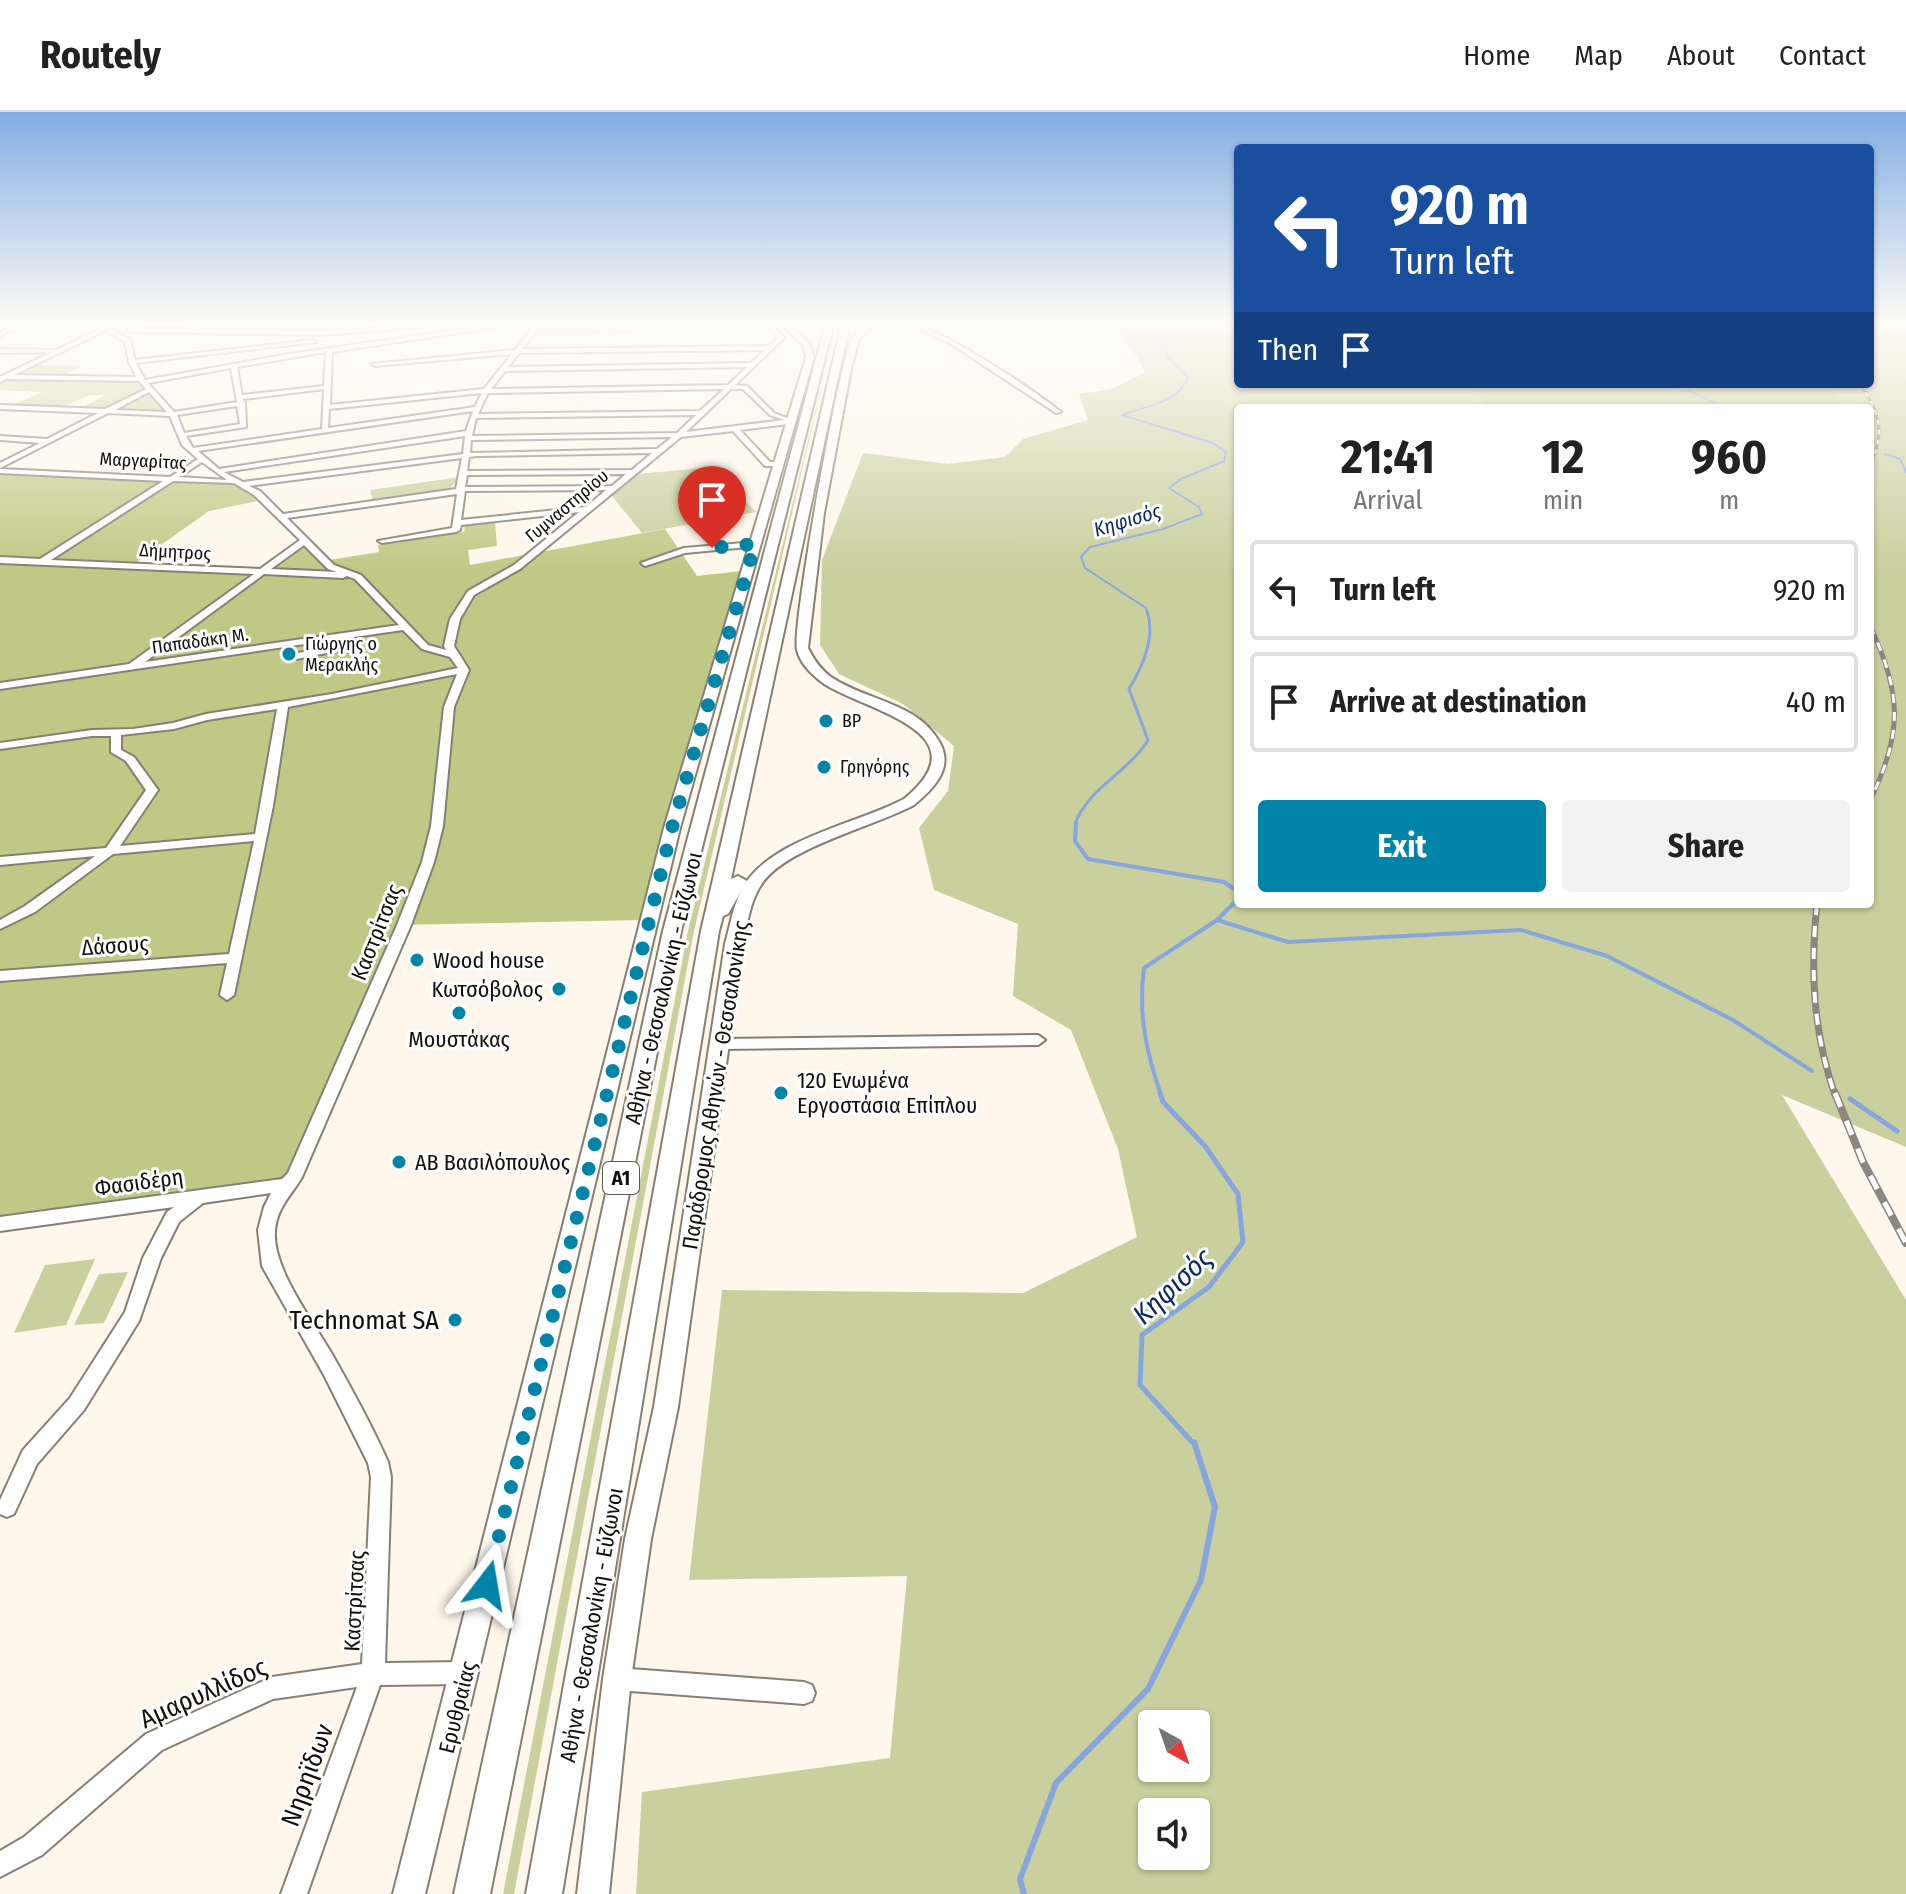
<!DOCTYPE html>
<html lang="en">
<head>
<meta charset="utf-8">
<style>
  :root { --surface:#fff; --page:#f2f2f2; --text:#222; --muted:#767676; --line:#e0e0e0; --accent:#0084a7 }
  body { margin:0; font-family:"Fira Sans Condensed",sans-serif; background:var(--page); color:var(--text); height:100vh; display:flex; flex-direction:column; font-size:30px; white-space:nowrap }
  * { box-sizing:border-box; margin:0 }
  p { font-size:26px; color:var(--muted) }
  .icon { flex:none; width:44px; height:44px; fill:none; stroke:currentColor; stroke-width:2; stroke-linecap:round; stroke-linejoin:round }
  .map { position:relative; flex:1; overflow:hidden }
  .drawer { position:absolute; left:1234px; top:292px; width:640px; height:504px; display:flex; flex-direction:column; background:var(--surface); border-radius:8px; box-shadow:0 2px 6px #0004 }
  .drawer>* { flex:none }
  .hud { position:absolute; left:1234px; top:32px; width:640px; height:244px; border-radius:8px; box-shadow:0 2px 6px #0004; background:#1a4fa0; color:#fff; overflow:hidden }
  .needle { width:52px; rotate:140deg }
  .buttons { position:absolute; left:1138px; top:1598px; display:grid; gap:16px }
  .buttons a { display:grid; place-items:center; width:72px; height:72px; border-radius:8px; background:var(--surface); box-shadow:0 2px 6px #0004; font-size:40px }
  .pin { position:absolute; display:grid; place-items:center; width:68px; height:68px; color:#fff; margin:-82px -34px; border-radius:50% 50% 50% 0; rotate:-45deg; box-shadow:0 0 8px #0007 }
  .pin .icon { rotate:45deg }
  .me { position:absolute; width:88px; margin:-44px; rotate:14deg; stroke-linejoin:round; filter:drop-shadow(0 0 6px #0008) }
  .turn { display:flex; align-items:center; gap:28px; height:168px; padding:0 24px; font-size:36px }
  .turn .icon { width:104px; height:104px; stroke-width:2.5 }
  .turn b { display:block; font-size:56px; line-height:68px }
  .then { display:flex; align-items:center; height:76px; padding:0 24px; background:#0003; gap:16px; font-size:30px }
  .eta { display:flex; justify-content:space-evenly; align-items:center; height:136px; text-align:center }
  .eta b { font-size:48px; font-weight:700; line-height:56px }
  .primary-button { display:flex; gap:16px; margin-top:auto; padding:16px 24px }
  .primary-button a { flex:1; height:92px; border-radius:8px; background:var(--accent); color:#fff; font-size:32px; font-weight:700; line-height:92px; text-align:center }
  .primary-button a+a { background:var(--page); color:var(--text) }
  ul { padding:0; list-style:none }
  li { display:flex; align-items:center; gap:24px; height:100px; margin:0 16px 12px; padding:0 8px; border:4px solid var(--line); border-radius:8px }
  li div { flex:1 }
  li b { display:block; font-size:30px }
  li em { font-style:normal }
  header { display:flex; align-items:center; gap:48px; box-sizing:border-box; height:112px; padding:0 40px; background:var(--surface); border-bottom:2px solid var(--line) }
  header strong { font-size:38px }
  nav { display:flex; gap:44px; margin-inline-start:auto; font-size:28px }
  .map>svg:first-child { display:block }
  .green { fill:#c9cf9d; fill-rule:evenodd }
  .forest { fill:#c0c885 }
  .lines { fill:none; stroke-linecap:round; stroke-linejoin:round }
  .stream-far4 { stroke:#87a6dd; stroke-width:2 }
  .stream-far3 { stroke:#87a6dd; stroke-width:3 }
  .stream-far2 { stroke:#87a6dd; stroke-width:4 }
  .stream-far1 { stroke:#87a6dd; stroke-width:5 }
  .stream { stroke:#87a6dd; stroke-width:6 }
  .minor-casing { stroke:#857f74; stroke-width:4 }
  .major-casing { stroke:#857f74; stroke-width:4 }
  .highway-casing { stroke:#857f74; stroke-width:4 }
  .minor { fill:#fff; fill-rule:evenodd }
  .major { fill:#fff; fill-rule:evenodd }
  .highway { fill:#fff; fill-rule:evenodd }
  .rail-far3-casing { stroke:#8b867e; stroke-width:3 }
  .rail-far2-casing { stroke:#8b867e; stroke-width:5 }
  .rail-far1-casing { stroke:#8b867e; stroke-width:7 }
  .rail-casing { stroke:#8b867e; stroke-width:8 }
  .rail-far3 { stroke:#fff; stroke-width:2; stroke-dasharray:5; stroke-linecap:butt }
  .rail-far2 { stroke:#fff; stroke-width:3; stroke-dasharray:9; stroke-linecap:butt }
  .rail-far1 { stroke:#fff; stroke-width:4; stroke-dasharray:11; stroke-linecap:butt }
  .rail { stroke:#fff; stroke-width:5; stroke-dasharray:15; stroke-linecap:butt }
  .route { stroke:#0084a7; stroke-width:14; stroke-dasharray:0 25.2 }
  .poi-dot { fill:#0084a7; stroke:#fff; stroke-width:3 }
  .labels { text-anchor:middle; stroke-width:6; stroke-linejoin:round; paint-order:stroke }
  .far-street-label { font-size:18px; fill:#110f0b; stroke:#fff }
  .far-poi-label { font-size:18px; fill:#110f0b; stroke:#fff; text-anchor:start }
  .far-water-label { font-size:20px; font-style:italic; fill:#092968; stroke:#fff }
  .shield { fill:#fff; stroke:#585754; stroke-width:2 }
  .shield-label { font-size:20px; font-weight:bold; fill:#110f0b }
  .street-label { font-size:22px; fill:#110f0b; stroke:#fff }
  .poi-label { font-size:22px; fill:#110f0b; stroke:#fff; text-anchor:start }
  .near-poi-label { font-size:26px; fill:#110f0b; stroke:#fff; text-anchor:end }
  .near-street-label { font-size:26px; fill:#110f0b; stroke:#fff }
  .near-water-label { font-size:28px; font-style:italic; fill:#092968; stroke:#fff }
</style>
</head>
<body>
<header>
<strong>Routely</strong>
<nav><a>Home</a><a>Map</a><a>About</a><a>Contact</a></nav>
</header>
<div class="map">
<svg width="1906" height="1782" viewBox="0 0 1906 1782">
  <rect width="100%" height="100%" fill="#fff7eb"/>
  <g class="green">
    <polygon points="545,210 667,210 661,221 534,224"/>
    <polygon points="837,210 694,819 514,1782 503,1782 688,819"/>
    <path d="M1119,210H1238V272H1870V210H1906V1035L1782,983L1906,1188V1782H636L642,1680L890,1646L907,1464L689,1468L722,1178L1023,1181L1137,1125L1118,1037L1071,918L1013,884L1018,812L934,778L919,716L948,679L954,634L903,592L839,562L820,533L822,448L863,341L948,352L1005,345L1023,327L1088,308L1079,282L1112,277L1145,260C1138,242 1124,231 1116,214ZM1238,296H1870V792H1238ZM1152,1612H1196V1656H1152ZM1152,1700H1196V1744H1152Z"/>
    <polygon points="37,253 82,254 57,267 141,270 168,301 79,297 106,283 90,283 59,296 11,294 42,280 0,278 0,271"/>
    <polygon points="713,355 756,400 642,421 608,379 627,363"/>
    <polygon points="460,365 451,375 452,378 373,389 370,378"/>
    <polygon points="95,1147 66,1213 14,1221 45,1153"/>
    <polygon points="128,1160 104,1211 74,1213 99,1162"/>
  </g>
  <g class="forest">
    <polygon points="1471,272 1834,272 1840,296 1487,296"/>
    <polygon points="0,359 236,370 262,388 209,399 134,452 259,460 303,429 323,449 379,440 378,433 464,420 465,412 495,409 497,434 468,438 470,453 665,417 697,464 741,459 702,585 644,808 397,813 285,1065 0,1105"/>
  </g>
  <g class="lines">
    <g class="stream-far4">
      <polyline points="1653,272 1692,280 1726,296"/>
      <polyline points="1885,342 1900,347 1906,360"/>
      <path d="M1148,501L1146,496L1085,456L1081,445L1090,435L1163,417L1202,402L1199,395L1169,376L1181,367L1224,349L1226,340L1213,331L1122,303C1148,293 1175,293 1188,266L1168,245L1160,221L1172,210"/>
    </g>
    <path class="stream-far3" d="M1075,712C1088,676 1129,660 1148,628L1129,577C1143,554 1156,525 1147,499"/>
    <g class="stream-far2">
      <polyline points="1076,710 1075,729 1088,747 1224,770 1238,780"/>
      <polyline points="1217,808 1288,830 1521,818 1607,844 1733,908 1812,959"/>
      <path d="M1161,983C1146,939 1138,902 1144,856L1217,808L1238,787"/>
    </g>
    <g class="stream-far1">
      <polyline points="1160,981 1163,990 1205,1034 1238,1082 1243,1130 1209,1175 1142,1223 1140,1273 1194,1332"/>
      <polyline points="1850,987 1897,1019"/>
    </g>
    <polyline class="stream" points="1024,1782 1020,1767 1056,1671 1148,1577 1201,1468 1215,1395 1194,1330"/>
    <g class="minor-casing">
      <g id="minor">
        <polygon points="21,210 29,210 0,224 0,220"/>
        <polygon points="130,210 136,210 134,216 322,219 421,213 424,215 322,223 131,220 128,218"/>
        <path d="M514,210H531L332,240L330,293L484,277L512,242L375,254L372,252L515,238L537,210H543L522,237L769,234L778,226L764,210H770L784,226L735,273L747,274L774,301L795,309L788,312L740,318L770,350H781L778,354H765L733,319L681,325L520,457L474,483L460,507L454,534L469,558L454,595L443,714L434,750L411,813L302,1065C291,1084 277,1095 275,1119C272,1159 318,1215 337,1251C355,1283 373,1316 388,1350L391,1365L385,1551L465,1550L473,1553L476,1561L473,1569L465,1572L380,1573L307,1782H281L357,1575L273,1587L162,1638L42,1743L0,1765V1739L24,1725L146,1622L272,1565L362,1552L371,1365L368,1351L324,1263L262,1154L258,1118L264,1095L271,1081L203,1091L179,1110L161,1146L139,1209L84,1298L37,1352L14,1402L7,1405L0,1402V1388L23,1338L70,1286L125,1200L143,1146L167,1100L174,1095L0,1119V1105L282,1067L288,1061L397,813L422,750L431,714L444,595L457,562L288,595L273,694L234,883L227,888L220,883L227,851L0,869V859L229,842L254,729L113,742L35,800L0,817V808L25,794L95,744L0,753V745L106,736L146,678L126,649L111,640V624H92L0,637V631L92,618L133,617L173,611L206,602L332,582L458,556L450,545L422,537L403,518L347,526V537L296,547L291,544L293,542L339,533L338,527L0,577V571L129,552L254,462L0,451V445L40,447L163,369L0,361V357L170,365L198,347L182,333L170,304L108,301L0,356V351L40,331L0,328V324L47,327L98,301L0,297V293L105,297L146,277L139,269L7,267L4,265L7,263L136,265L129,250L125,230L106,218L108,215L130,228L135,248L314,228L317,230L136,251L145,268L289,242ZM765,238L751,251L508,255L519,241H522ZM326,240L324,274L242,283L237,255ZM747,255L728,273L491,277L505,259ZM231,256L237,290L174,300L148,271ZM324,277L322,317L193,336L186,324L246,315L245,291L243,287ZM724,277L700,299L478,302L488,281ZM731,277H743L770,303L784,308L686,320ZM149,280L167,300L115,298ZM482,281L475,295L328,316L329,297ZM237,294L240,312L184,321L177,303ZM473,299L466,319L219,357L198,339ZM696,303L677,321L472,324L476,306ZM465,324L463,342L243,370L224,360ZM672,325L657,337L470,341L471,328ZM652,341L632,358L467,359L469,345L477,344ZM462,346L456,377L283,402L260,379L249,374ZM202,350L227,368L179,365ZM626,362L612,374L465,375L467,363ZM173,369L234,371L254,383L300,428L260,457L51,448ZM606,378L586,395L461,408L465,379ZM457,382L452,416L378,429L382,431L456,420L460,418L461,413L579,400L514,453L468,479L450,507L444,534L446,538L428,533L361,463L334,453L287,406ZM304,433L328,457L337,460L271,457ZM264,462L343,466L347,464L355,467L399,513L145,550ZM277,597L255,722L120,734L158,678L134,645L121,638V623L174,617L207,608Z"/>
        <path d="M903,210C933,210 1035,279 1061,300L1056,301L948,230Z"/>
        <polygon points="0,237 60,238 63,240 0,241"/>
        <polygon points="755,430 759,432 758,434 685,441 645,454 641,451 684,436"/>
        <polygon points="1038,923 1045,928 1038,933 719,937 712,932 719,927"/>
        <polygon points="617,1556 804,1570 812,1573 815,1581 812,1589 804,1592 617,1578 609,1575 606,1567 609,1559"/>
      </g>
    </g>
    <g class="major-casing">
      <g id="major">
        <polygon points="114,210 123,210 0,270 0,265"/>
        <polygon points="778,210 786,210 809,230 814,245 680,716 425,1782 393,1782 664,716 806,245 803,233"/>
        <path d="M871,210H879L859,227L851,257L824,401L808,536C814,548 820,557 831,565C866,589 918,590 940,631C954,657 933,677 914,693C873,715 784,736 761,773C750,790 747,812 743,832L678,1295L651,1427L631,1567L609,1782H577L603,1567L625,1427L654,1295L725,832C730,814 733,795 741,779C767,727 855,713 904,687C987,619 862,598 823,571C812,563 800,551 797,538C791,516 840,246 852,226C856,220 866,215 871,210Z"/>
      </g>
    </g>
    <g class="highway-casing">
      <g id="highway">
        <polygon points="826,210 834,210 681,819 490,1782 454,1782 663,819"/>
        <polygon points="842,210 850,210 731,767 738,764 747,769 728,802 723,804 719,819 562,1782 526,1782 701,819"/>
      </g>
    </g>
    <use href="#minor" class="minor"/>
    <use href="#major" class="major"/>
    <use href="#highway" class="highway"/>
    <g class="rail-far3-casing">
      <path id="rail-far3" d="M1860,272C1879,300 1886,320 1870,352"/>
    </g>
    <g class="rail-far2-casing">
      <path id="rail-far2" d="M1870,514C1902,581 1903,622 1870,688"/>
    </g>
    <g class="rail-far1-casing">
      <path id="rail-far1" d="M1817,792C1810,858 1813,920 1835,983"/>
    </g>
    <g class="rail-casing">
      <polyline id="rail" points="1835,981 1863,1050 1906,1131"/>
    </g>
    <use href="#rail-far3" class="rail-far3"/>
    <use href="#rail-far2" class="rail-far2"/>
    <use href="#rail-far1" class="rail-far1"/>
    <use href="#rail" class="rail"/>
  </g>
  <linearGradient id="sky" x2="0" y2="1"><stop stop-color="#81aee4"/><stop offset="0.46" stop-color="#fffbf6"/><stop offset="1" stop-color="#fffbf6" stop-opacity="0"/></linearGradient>
  <rect width="1906" height="460" fill="url(#sky)"/>
  <g class="lines">
    <polyline class="route" points="487,1473 672,716 755,432 712,436"/>
  </g>
  <g class="poi-dot">
    <circle cx="289" cy="542" r="8"/>
    <circle cx="826" cy="609" r="8"/>
    <circle cx="824" cy="655" r="8"/>
    <circle cx="417" cy="848" r="8"/>
    <circle cx="559" cy="877" r="8"/>
    <circle cx="459" cy="901" r="8"/>
    <circle cx="781" cy="981" r="8"/>
    <circle cx="399" cy="1050" r="8"/>
    <circle cx="455" cy="1208" r="8"/>
  </g>
  <g class="labels">
    <g class="far-street-label">
      <text transform="translate(143 349) rotate(3)" y="6">Μαργαρίτας</text>
      <text transform="translate(567 394) rotate(-40)" y="6">Γυμναστηρίου</text>
      <text transform="translate(175 440) rotate(3)" y="6">Δήμητρος</text>
      <text transform="translate(200 529) rotate(-8)" y="6">Παπαδάκη Μ.</text>
    </g>
    <g class="far-poi-label">
      <text x="305" y="538">Γιώργης ο<tspan x="305" dy="21">Μερακλής</tspan></text>
      <text x="842" y="615">BP</text>
      <text x="840" y="661">Γρηγόρης</text>
    </g>
    <g class="far-water-label">
      <text transform="translate(1127 408) rotate(-17)" y="7">Κηφισός</text>
    </g>
    <rect class="shield" x="603" y="1050" width="36" height="32" rx="6"/>
    <g class="shield-label">
      <text x="621" y="1073">Α1</text>
    </g>
    <g class="street-label">
      <text transform="translate(376 820) rotate(-68)" y="8">Καστρίτσας</text>
      <text transform="translate(115 833) rotate(-4)" y="8">Δάσους</text>
      <text transform="translate(663 876) rotate(-77)" y="8">Αθήνα - Θεσσαλονίκη - Εύζωνοι</text>
      <text transform="translate(715 973) rotate(-81)" y="8">Παράδρομος Αθηνών - Θεσσαλονίκης</text>
      <text transform="translate(139 1070) rotate(-8)" y="8">Φασιδέρη</text>
      <text transform="translate(354 1489) rotate(-87)" y="8">Καστρίτσας</text>
      <text transform="translate(591 1513) rotate(-80)" y="8">Αθήνα - Θεσσαλονίκη - Εύζωνοι</text>
      <text transform="translate(457 1595) rotate(-76)" y="8">Ερυθραίας</text>
    </g>
    <g class="poi-label">
      <text x="433" y="856">Wood house</text>
      <text x="543" y="885" text-anchor="end">Κωτσόβολος</text>
      <text x="459" y="935" text-anchor="middle">Μουστάκας</text>
      <text x="797" y="976">120 Ενωμένα<tspan x="797" dy="25">Εργοστάσια Επίπλου</tspan></text>
      <text x="415" y="1058">ΑΒ Βασιλόπουλος</text>
    </g>
    <g class="near-poi-label">
      <text x="439" y="1217">Technomat SA</text>
    </g>
    <g class="near-street-label">
      <text transform="translate(203 1581) rotate(-24)" y="9">Αμαρυλλίδος</text>
      <text transform="translate(307 1663) rotate(-70)" y="9">Νηρηϊδων</text>
    </g>
    <g class="near-water-label">
      <text transform="translate(1172 1174) rotate(-43)" y="10">Κηφισός</text>
    </g>
  </g>
</svg>
<div class="buttons">
<a><svg class="needle" viewBox="-14 -14 28 28"><path d="M0-13l5 13h-10z" fill="#e53935"/><path d="M0 13l5-13h-10z" fill="#767676"/></svg></a>
<a><svg class="icon" aria-label="sound" viewBox="0 0 24 24"><path d="M4 9h4l5-4v14l-5-4H4zM17 9q2 3 0 6"/></svg></a>
</div>
<div class="pin" style="left:712px;top:436px;background:#d93025"><svg class="icon" aria-label="arrive" viewBox="0 0 24 24"><path d="M6 21V4h12l-3 4 3 4H6"/></svg></div>
<svg class="me" style="left:487px;top:1473px" viewBox="-20 -20 40 40"><path d="M0-17L14 15 0 8-14 15z" fill="#0084a7" stroke="#fff" stroke-width="4"/></svg>
<div class="hud">
<div class="turn"><svg class="icon" aria-label="left" viewBox="0 0 24 24"><path d="M17 20v-9H6M10 6l-5 5 5 5"/></svg><div><b>920 m</b>Turn left</div></div>
<div class="then">Then<svg class="icon" aria-label="arrive" viewBox="0 0 24 24"><path d="M6 21V4h12l-3 4 3 4H6"/></svg></div>
</div>
<section class="drawer">
<div class="eta">
<div><b>21:41</b><p>Arrival</p></div>
<div><b>12</b><p>min</p></div>
<div><b>960</b><p>m</p></div>
</div>
<ul>
<li><svg class="icon" aria-label="left" viewBox="0 0 24 24"><path d="M17 20v-9H6M10 6l-5 5 5 5"/></svg><div><b>Turn left</b></div><em>920 m</em></li>
<li><svg class="icon" aria-label="arrive" viewBox="0 0 24 24"><path d="M6 21V4h12l-3 4 3 4H6"/></svg><div><b>Arrive at destination</b></div><em>40 m</em></li>
</ul>
<div class="primary-button"><a>Exit</a><a>Share</a></div>
</section>
</div>
</body>
</html>
